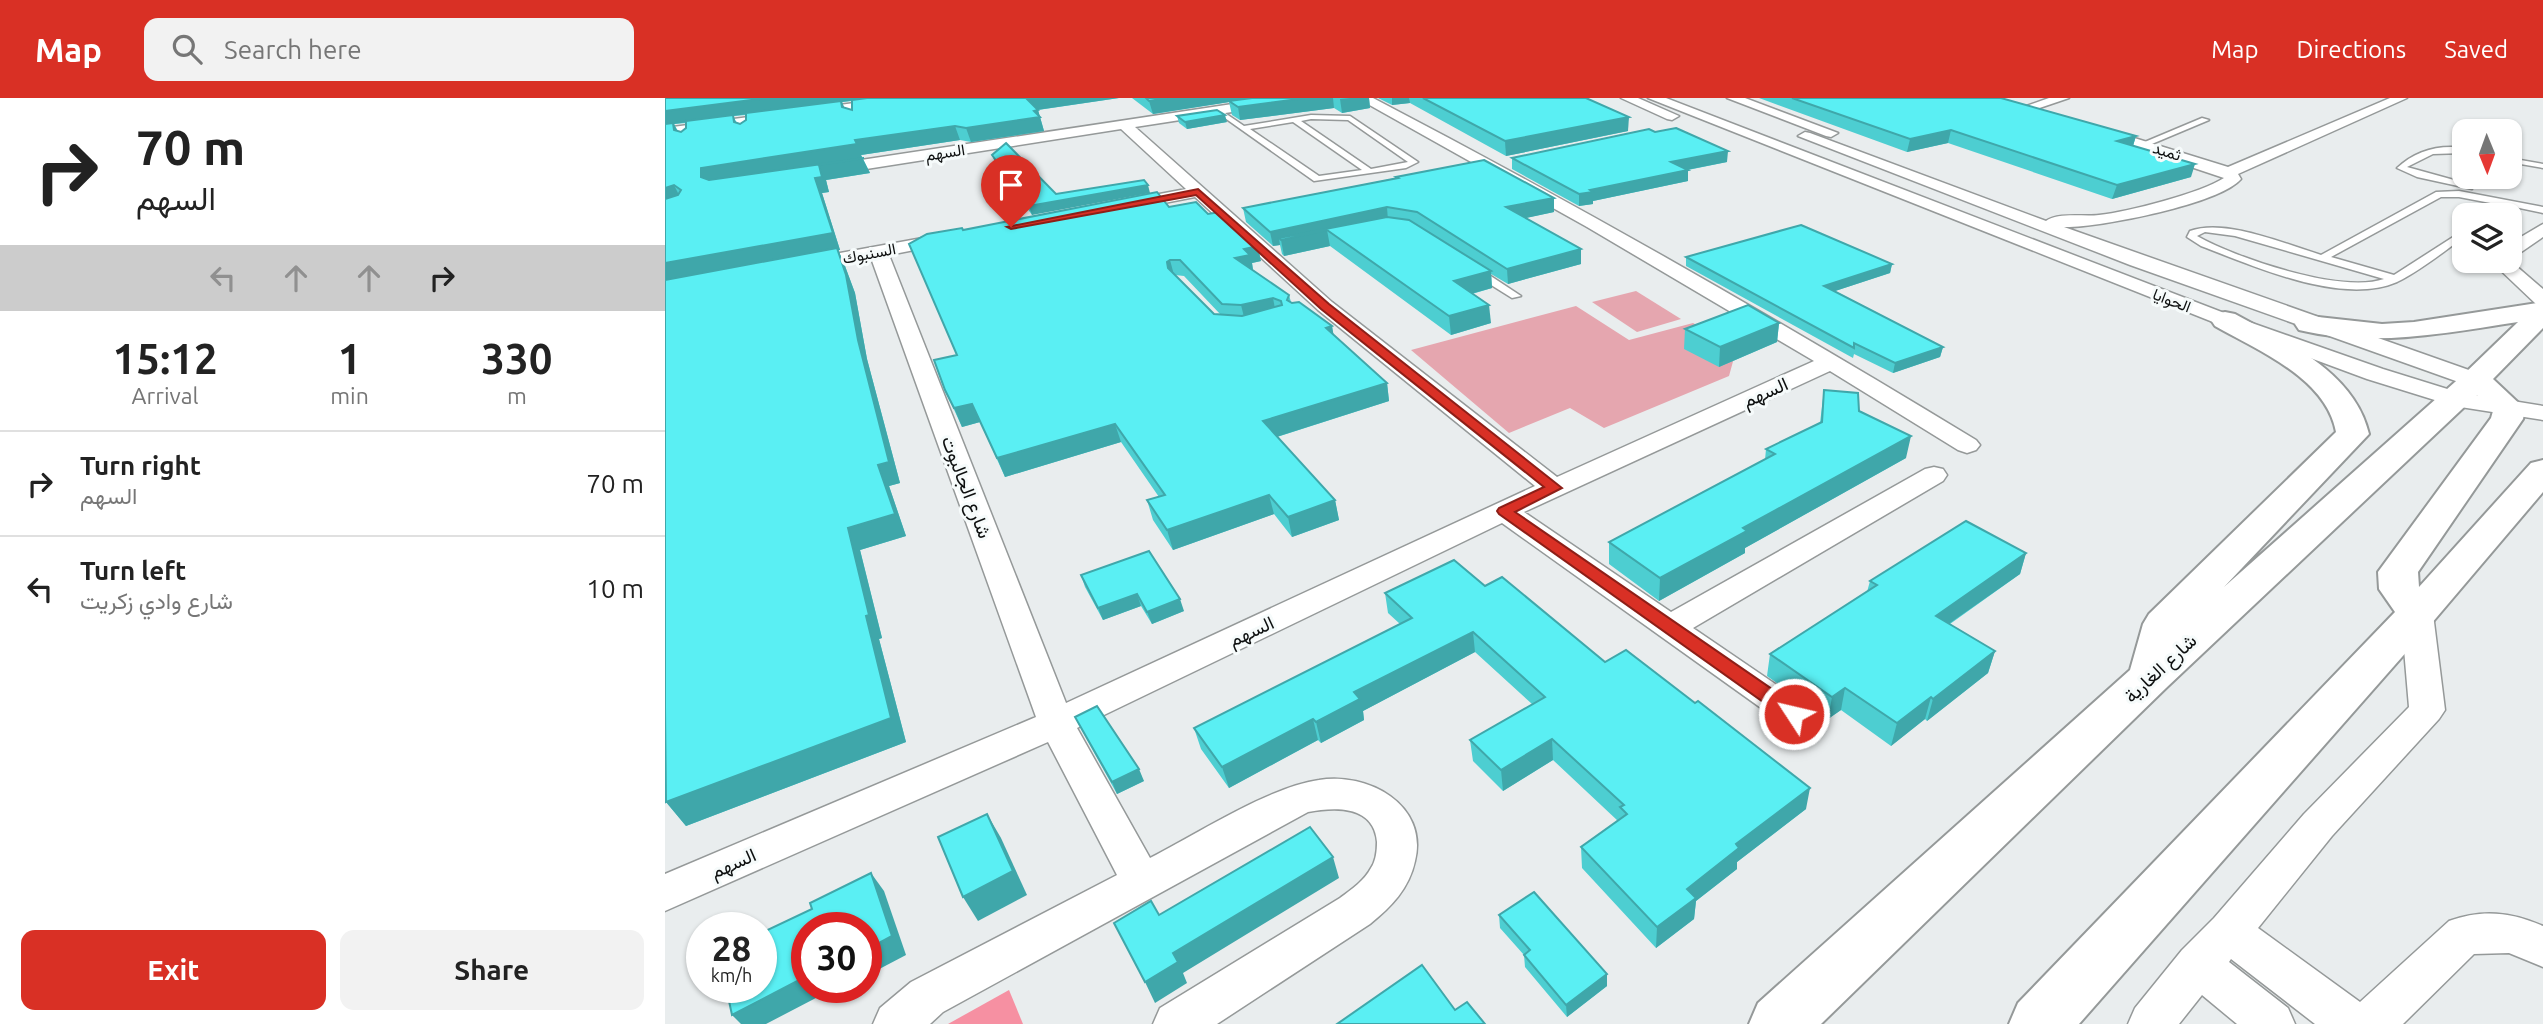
<!DOCTYPE html>
<html lang="en">
<head>
<meta charset="utf-8">
<style>
  :root { --surface:#fff; --page:#f2f2f2; --text:#222; --muted:#767676; --line:#e0e0e0; --accent:#d93025 }
  body { margin:0; font-family:Ubuntu,Vazirmatn,sans-serif; background:var(--page); color:var(--text); height:100vh; display:flex; flex-direction:column; font-size:26px; white-space:nowrap }
  * { box-sizing:border-box; margin:0 }
  p { font-size:23px; color:var(--muted) }
  .icon { flex:none; width:38px; height:38px; fill:none; stroke:currentColor; stroke-width:2; stroke-linecap:round; stroke-linejoin:round }
  .map { position:relative; flex:1; overflow:hidden }
  .side { display:flex; flex-direction:column; background:var(--surface); width:665px }
  .side>* { flex:none }
  .hud { background:#fff; color:var(--text); overflow:hidden }
  .needle { width:46px; rotate:179deg }
  .fabs { position:absolute; left:1787px; top:21px; display:grid; gap:14px }
  .fabs a { display:grid; place-items:center; width:70px; height:70px; border-radius:14px; background:var(--surface); box-shadow:0 2px 5px #0004; font-size:35px }
  .speed { position:absolute; left:21px; top:814px; display:flex; gap:14px; font-size:35px; font-weight:700; text-align:center }
  .speed>* { display:grid; place-content:center; width:91px; height:91px; border-radius:50%; background:var(--surface); box-shadow:0 2px 5px #0004; line-height:1 }
  .speed small { font-size:18px; font-weight:400 }
  .speed .limit { border:10px solid #d22; background:#fff; color:#111 }
  .pin { position:absolute; display:grid; place-items:center; width:60px; height:60px; color:#fff; margin:-72px -30px; border-radius:50% 50% 50% 0; rotate:-45deg; box-shadow:0 0 7px #0007 }
  .pin .icon { rotate:45deg }
  .me { position:absolute; width:77px; margin:-38px; rotate:305deg; stroke-linejoin:round; filter:drop-shadow(0 0 5px #0008) }
  .turn { display:flex; align-items:center; gap:24px; height:147px; padding:0 21px; font-size:32px }
  .turn .icon { width:91px; height:91px; stroke-width:2.5 }
  .turn b { display:block; font-size:49px; line-height:60px }
  .lanes { display:flex; align-items:center; height:66px; padding:0 21px; background:#0003; justify-content:center; gap:35px; direction:ltr }
  .lanes .off { opacity:.35 }
  .eta { display:flex; justify-content:space-evenly; align-items:center; height:119px; text-align:center }
  .eta b { font-size:42px; font-weight:700; line-height:49px }
  .primary-button { display:flex; gap:14px; margin-top:auto; padding:14px 21px }
  .primary-button a { flex:1; height:80px; border-radius:14px; background:var(--accent); color:#fff; font-size:28px; font-weight:700; line-height:80px; text-align:center }
  .primary-button a+a { background:var(--page); color:var(--text) }
  ul { padding:0; list-style:none }
  li { display:flex; align-items:center; gap:21px; height:105px; padding:0 21px; border-top:2px solid var(--line) }
  li div { flex:1 }
  li b { display:block; font-size:26px }
  li em { font-style:normal }
  header { display:flex; align-items:center; gap:42px; box-sizing:border-box; height:98px; padding:0 35px; background:var(--accent); color:#fff }
  header strong { font-size:33px }
  nav { display:flex; gap:38px; margin-inline-start:auto; font-size:24px }
  .search { width:490px; height:63px; background:var(--page); display:flex; align-items:center; gap:18px; box-sizing:border-box; padding:0 24px; border-radius:14px; color:var(--muted); font-size:26px }
  main { display:flex; flex:1; min-height:0 }
  .map>svg:first-child { display:block }
  .green { fill:#e5a6af }
  .water { fill:#f690a2 }
  .lines { fill:none; stroke-linecap:round; stroke-linejoin:round }
  .lane-casing { stroke:#959999; stroke-width:3 }
  .street-casing { stroke:#959999; stroke-width:3 }
  .secondary-casing { stroke:#959999; stroke-width:4 }
  .lane { fill:#fff; fill-rule:evenodd }
  .street { fill:#fff; fill-rule:evenodd }
  .secondary { fill:#fff; fill-rule:evenodd }
  .wall { fill:#4dced1; fill-rule:evenodd }
  .shaded-wall { fill:#3fa7aa }
  .building { fill:#5aeff3; stroke:#3fa7aa; stroke-width:2; fill-rule:evenodd }
  .route { fill:#d93025; stroke:#8d1f18; stroke-width:2 }
  .labels { text-anchor:middle; stroke-width:6; stroke-linejoin:round; paint-order:stroke }
  .far-street-label { font-size:16px; fill:#0d0f0f; stroke:#f6fbfb }
  .street-label { font-size:19px; fill:#0d0f0f; stroke:#f6fbfb }
</style>
</head>
<body>
<header>
<strong>Map</strong>
<div class="search"><svg class="icon" aria-label="search" viewBox="0 0 24 24"><circle cx="10" cy="10" r="6"/><path d="M15 15l6 6"/></svg>Search here</div>
<nav><a>Map</a><a>Directions</a><a>Saved</a></nav>
</header>
<main>
<section class="side">
<div class="hud">
<div class="turn"><svg class="icon" aria-label="right" viewBox="0 0 24 24"><path d="M7 20v-9h11M14 6l5 5-5 5"/></svg><div><b>70 m</b>السهم</div></div>
<div class="lanes"><svg class="icon off" aria-label="left" viewBox="0 0 24 24"><path d="M17 20v-9H6M10 6l-5 5 5 5"/></svg><svg class="icon off" aria-label="ahead" viewBox="0 0 24 24"><path d="M12 20V5M6 11l6-6 6 6"/></svg><svg class="icon off" aria-label="ahead" viewBox="0 0 24 24"><path d="M12 20V5M6 11l6-6 6 6"/></svg><svg class="icon" aria-label="right" viewBox="0 0 24 24"><path d="M7 20v-9h11M14 6l5 5-5 5"/></svg></div>
</div>
<div class="eta">
<div><b>15:12</b><p>Arrival</p></div>
<div><b>1</b><p>min</p></div>
<div><b>330</b><p>m</p></div>
</div>
<ul>
<li><svg class="icon" aria-label="right" viewBox="0 0 24 24"><path d="M7 20v-9h11M14 6l5 5-5 5"/></svg><div><b>Turn right</b><p>السهم</p></div><em>70 m</em></li>
<li><svg class="icon" aria-label="left" viewBox="0 0 24 24"><path d="M17 20v-9H6M10 6l-5 5 5 5"/></svg><div><b>Turn left</b><p>شارع وادي زكريت</p></div><em>10 m</em></li>
</ul>
<div class="primary-button"><a>Exit</a><a>Share</a></div>
</section>
<div class="map">
<svg width="1878" height="926" viewBox="0 0 1878 926">
  <rect width="100%" height="100%" fill="#e9edee"/>
  <g class="green">
    <polygon points="971,193 1016,221 972,234 927,204"/>
    <polygon points="911,208 964,242 1028,225 1072,249 1064,278 939,330 905,310 844,335 746,252"/>
  </g>
  <polygon class="water" points="344,892 358,926 283,926"/>
  <g class="lines">
    <g class="lane-casing">
      <g id="lane">
        <path d="M550,11H554L579,28L646,17L685,18L753,64L741,70L649,83L550,13ZM646,21L683,22L743,64L706,71L636,23ZM628,24L697,72L654,78L585,31Z"/>
        <polygon points="1537,20 1544,22 1482,48 1475,46"/>
        <path d="M1790,49L1799,51V55L1768,56L1742,69L1807,87V91L1752,79L1732,70C1748,55 1768,48 1790,49Z"/>
        <polygon points="1844,60 1878,66 1878,70 1844,64"/>
        <path d="M1794,93L1878,109V115L1845,108L1832,117H1822L1836,107L1794,99H1776L1666,159L1729,177L1799,132V139C1778,154 1755,173 1732,184C1676,208 1589,168 1536,148L1522,139L1525,133C1560,120 1620,146 1656,157L1771,94ZM1540,134L1570,138L1719,181C1676,196 1571,160 1532,138Z"/>
        <polygon points="811,170 815,171 856,198 847,200 807,175 806,173"/>
      </g>
    </g>
    <g class="street-casing">
      <g id="street">
        <polygon points="227,0 262,0 256,4 0,38 0,30"/>
        <path d="M607,0H638L632,4L470,29L667,204L892,379L1149,263L922,129L692,0H708C913,107 1114,222 1311,342L1315,347L1311,352L1302,355L1293,352L1165,273L859,414L1006,514L1260,371L1269,369L1278,371L1282,377L1278,383L1028,530L1141,607L1147,616L1141,625L1129,629L1117,625L837,425L412,630L485,760C532,736 604,689 654,682C702,674 764,706 750,763C744,791 726,809 705,826L552,926H488L495,910L675,800C687,791 699,783 706,770C711,763 712,752 712,744C709,707 670,709 643,714L278,914L265,926H208L215,910L246,884L452,777L383,644L0,813V776L371,619L206,160L138,173L129,167L131,163L285,135L294,140L285,145L224,157L401,605L870,388L653,212L530,99L458,113L452,112L450,108L452,104L521,91L456,31L163,77L155,72L163,67Z"/>
        <polygon points="956,0 973,0 1014,18 1007,22 1002,21"/>
        <polygon points="983,0 1001,0 1567,218 1718,271 1792,294 1878,308 1878,322 1789,308 1702,281 1553,226"/>
        <polygon points="1062,0 1080,0 1173,35 1166,39 1161,38"/>
        <polygon points="1384,0 1404,0 1357,16 1350,12"/>
        <path d="M1725,0H1742L1573,76L1576,81C1555,106 1433,130 1399,129L1818,277L1822,282L1818,287H1802L1465,167L1133,38L1140,34L1145,35L1381,123C1393,114 1419,119 1434,117C1463,114 1536,95 1559,80L1427,36V30H1437L1563,69Z"/>
        <polygon points="1878,126 1878,139 1849,159 1850,167 1878,191 1878,208 1871,206 1831,168 1833,163 1844,163 1844,146"/>
        <path d="M1752,506L1763,509L1768,516L1780,612L1774,621L1667,738L1593,830L1695,904L1784,823C1817,811 1846,814 1878,828V869L1844,855L1809,856L1738,926H1650L1566,861L1564,864L1623,910L1630,926H1572L1537,897L1514,926H1463L1470,910L1517,852L1549,820L1639,716L1744,609L1736,516L1741,509Z"/>
      </g>
    </g>
    <g class="secondary-casing">
      <path id="secondary" d="M1878,204V230L1828,281L1860,311L1858,321L1753,474L1754,489L1866,365L1878,362V394L1766,526L1414,926H1344L1353,905L1730,514L1714,491L1713,474L1826,320L1828,313L1812,297L1501,590L1156,926H1084L1093,905L1465,572L1478,526L1484,516L1671,334C1661,280 1594,253 1550,228L1546,222L1550,216L1560,214L1570,216C1622,245 1689,273 1704,336L1559,489L1799,276L1853,224C1780,235 1708,250 1634,232L1630,226L1634,220L1644,218L1717,226L1749,224Z"/>
    </g>
    <use href="#lane" class="lane"/>
    <use href="#street" class="street"/>
    <use href="#secondary" class="secondary"/>
  </g>
  <g class="wall">
    <path d="M0,0H454L373,12L379,33L306,44L295,42L196,57L205,75L161,82L164,94L157,95L175,152H173L180,168L190,195L202,261L235,385L224,388L241,438L195,452L217,540L214,541L241,644L21,728L1,704ZM187,3V12L179,10L177,4ZM81,17V22L75,26L72,25L68,18ZM21,25V30L16,34L13,33L9,26Z"/>
    <polygon points="467,0 704,0 705,10 677,15 669,10 575,22 567,17 564,4 488,16"/>
    <polygon points="713,0 921,0 963,33 841,58 745,5 727,7"/>
    <polygon points="1094,0 1336,0 1471,38 1468,48 1526,79 1447,101 1283,45 1242,54"/>
    <polygon points="512,18 562,24 522,31 514,25"/>
    <polygon points="327,57 391,96 367,117 330,64"/>
    <polygon points="847,60 1062,64 1023,72 1023,83 928,103 928,106 914,108 847,71"/>
    <polygon points="731,79 889,114 860,120 916,151 916,166 843,186 826,176 827,190 807,196 826,225 786,237 665,148 619,158 617,156 615,147 608,148 581,124 578,110 731,80"/>
    <path d="M504,109L543,116L596,163L587,165L588,172L624,197L626,204L667,228L668,236L722,285L724,303L612,339L670,402L674,422L627,439L609,416L508,452L488,422L482,402L494,399L456,344L340,379L315,324L297,329L280,292L292,257L298,132ZM510,177L519,178L555,216H549Z"/>
    <polygon points="1021,159 1227,166 1225,175 1170,193 1278,249 1275,259 1228,275 1189,256 1188,260 1021,168"/>
    <polygon points="1114,225 1112,244 1054,269 1019,251 1020,231"/>
    <polygon points="1159,292 1194,313 1241,360 1080,450 1080,455 994,503 944,466 944,444 1100,362 1101,351 1155,325"/>
    <polygon points="1361,455 1355,476 1285,526 1330,553 1323,575 1262,623 1260,621 1226,648 1176,612 1163,621 1102,578 1105,556 1202,494 1205,483"/>
    <polygon points="416,477 519,513 487,526 476,508 438,522 420,489"/>
    <polygon points="820,488 940,564 1141,711 1072,764 1072,771 1031,803 1029,821 991,850 917,770 916,749 953,723 888,662 838,693 808,663 805,642 867,606 810,554 698,613 699,622 656,645 653,642 564,690 536,651 529,630 735,526 723,515 720,495"/>
    <polygon points="410,619 479,683 452,696 416,631"/>
    <polygon points="834,817 942,888 902,919 860,869 859,857 835,830"/>
  </g>
  <g class="shaded-wall">
    <polygon points="102,0 207,0 177,4 182,16 177,9 177,4 68,18 74,31 69,24 68,18 9,26 15,39 0,27 0,13"/>
    <polygon points="361,0 454,0 365,13"/>
    <polygon points="502,0 590,0 488,16 484,3"/>
    <polygon points="641,0 668,0 669,10 575,22 573,9"/>
    <polygon points="685,0 704,0 705,10 677,15 675,1"/>
    <polygon points="727,0 744,0 745,5 727,7"/>
    <polygon points="373,12 379,33 306,44 301,30"/>
    <polygon points="560,17 562,24 522,31 520,24"/>
    <polygon points="964,19 963,33 841,58 840,43"/>
    <polygon points="290,28 295,42 196,57 205,75 161,82 164,94 157,95 175,152 173,152 180,168 190,195 202,261 235,385 224,388 241,438 195,452 217,540 214,541 241,644 21,728 1,704 0,165 36,79 36,70 190,42"/>
    <polygon points="1286,32 1283,45 1242,54 1245,41"/>
    <polygon points="1471,38 1467,51 1452,43"/>
    <polygon points="1063,53 1062,64 1006,75 1006,64"/>
    <polygon points="1530,66 1526,79 1447,101 1452,87"/>
    <polygon points="1023,72 1023,83 928,103 928,106 914,108 914,96 925,92"/>
    <polygon points="9,87 17,103 0,109 0,90"/>
    <polygon points="483,87 485,95 367,117 364,108"/>
    <polygon points="889,100 889,114 842,124 841,109"/>
    <polygon points="722,109 723,123 662,132 665,148 619,158 616,142 614,140 615,147 608,148 605,134"/>
    <polygon points="593,148 596,163 587,165 588,172 570,160 579,151"/>
    <polygon points="916,151 916,166 843,186 842,171"/>
    <polygon points="505,162 509,177 503,170 502,164"/>
    <polygon points="1227,166 1225,175 1158,197 1159,188"/>
    <polygon points="826,173 827,190 791,200 789,183"/>
    <polygon points="608,200 611,216 580,223 576,207"/>
    <polygon points="824,207 826,225 786,237 784,218"/>
    <polygon points="1114,225 1112,244 1054,269 1055,249"/>
    <polygon points="667,228 670,245 661,230"/>
    <polygon points="1278,249 1275,259 1228,275 1230,265"/>
    <polygon points="722,285 724,303 602,342 598,323"/>
    <polygon points="307,306 315,324 297,329 289,310"/>
    <polygon points="450,326 456,344 340,379 332,360"/>
    <polygon points="1246,338 1241,360 1080,450 1080,455 994,503 995,480 1078,430"/>
    <polygon points="604,397 609,416 508,452 502,432"/>
    <polygon points="670,402 674,422 627,439 623,419"/>
    <polygon points="1361,455 1355,476 1265,539 1271,518"/>
    <polygon points="472,496 476,508 438,522 433,510"/>
    <polygon points="515,501 519,513 487,526 482,514"/>
    <polygon points="808,534 810,554 698,613 699,622 656,645 651,624 689,594"/>
    <polygon points="1330,553 1323,575 1262,623 1268,601"/>
    <polygon points="1180,590 1176,612 1163,621 1167,599"/>
    <polygon points="1266,599 1260,621 1226,648 1232,625"/>
    <polygon points="648,621 653,642 564,690 557,669"/>
    <polygon points="887,641 888,662 838,693 836,672"/>
    <polygon points="474,671 479,683 452,696 447,684"/>
    <polygon points="1145,690 1141,711 1072,764 1072,771 1031,803 1029,821 991,850 992,829 1022,791 1071,746"/>
    <polygon points="322,716 336,740 362,797 313,823 298,799"/>
    <polygon points="668,759 674,780 518,875 522,885 490,905 480,884 508,855"/>
    <polygon points="206,775 219,793 241,857 201,878 201,852"/>
    <polygon points="942,876 942,888 902,919 901,907"/>
    <polygon points="142,878 142,889 172,889 101,926 76,926 67,917"/>
  </g>
  <g class="building">
    <polygon points="0,0 102,0 0,13"/>
    <polygon points="202,0 361,0 373,12 369,13 375,19 301,30 290,28 190,42 192,46 36,70 36,79 44,82 199,60 154,67 157,79 150,80 168,135 0,165 0,101 13,97 16,92 9,87 0,90 0,26 8,25 9,32 16,34 21,30 21,23 68,17 69,24 75,26 81,22 81,15 176,3 177,9 187,12 187,2"/>
    <polygon points="481,0 502,0 484,3"/>
    <polygon points="587,0 641,0 573,9 564,3"/>
    <polygon points="758,0 921,0 964,19 840,43"/>
    <polygon points="1127,0 1336,0 1471,38 1452,43 1530,66 1452,87 1286,32 1245,41"/>
    <polygon points="552,12 560,17 520,24 512,18"/>
    <polygon points="1011,30 1063,53 1006,64 1023,72 925,92 928,94 914,96 847,60 984,31 990,34"/>
    <polygon points="341,45 391,96 479,82 483,87 364,108 327,57"/>
    <polygon points="819,62 889,100 841,109 916,151 842,171 752,114 722,109 605,134 578,110 733,80 731,79"/>
    <path d="M492,94L504,109L531,104L543,116L555,114L593,148L579,151L585,157L570,160L624,197L622,202L627,205L634,204L667,228L661,230L722,285L598,323L670,402L623,419L604,397L502,432L482,402L500,397L450,326L332,360L307,306L289,310L280,292L269,262L292,257L244,146L262,136L297,130L298,132ZM505,162H515L557,206L576,207L608,200L616,203L617,207L577,218L549,216L503,170L502,164Z"/>
    <polygon points="722,119 744,122 826,173 789,183 824,207 784,218 662,132 616,142 614,140"/>
    <polygon points="1136,127 1227,166 1159,188 1278,249 1230,265 1189,245 1189,250 1021,159"/>
    <polygon points="172,150 181,177 193,242 224,364 213,367 230,416 183,430 204,517 201,518 226,620 1,704 0,609 0,182"/>
    <polygon points="1083,207 1114,225 1055,249 1020,231"/>
    <polygon points="1159,292 1193,295 1194,313 1246,338 1078,430 1082,433 995,480 944,444 1110,356 1101,351 1157,324"/>
    <polygon points="1301,423 1361,455 1271,518 1330,553 1268,601 1266,599 1232,625 1180,590 1167,599 1105,556 1212,487 1205,483"/>
    <polygon points="484,453 515,501 482,514 472,496 433,510 416,477"/>
    <polygon points="789,462 820,488 837,479 940,564 961,552 1030,605 1033,603 1145,690 1071,746 1074,750 1022,791 1031,800 992,829 916,749 962,716 955,709 959,707 887,641 836,672 805,642 880,599 808,534 689,594 695,601 651,624 648,621 557,669 529,630 747,520 720,495"/>
    <polygon points="432,608 474,671 447,684 410,619"/>
    <polygon points="322,716 348,773 298,799 273,739"/>
    <polygon points="645,729 668,759 508,855 513,864 480,884 449,825 486,803 494,817"/>
    <polygon points="206,775 227,838 201,852 201,830 142,830 142,878 67,917 61,889 96,889 96,835 147,811 145,805"/>
    <polygon points="869,794 942,876 901,907 859,857 865,852 834,817"/>
    <polygon points="757,867 790,912 802,904 820,926 672,926"/>
  </g>
  <polygon class="route" points="533,91 664,206 897,390 850,414 1136,611 1138,616 1136,621 1122,621 834,416 832,413 834,410 879,389 656,211 531,97 346,131 342,129"/>
  <g class="labels">
    <g class="far-street-label">
      <text transform="translate(1502 53) rotate(17)" y="6">ثميد</text>
      <text transform="translate(280 54) rotate(-9)" y="6">السهم</text>
      <text transform="translate(204 155) rotate(-11)" y="6">السنبوك</text>
      <text transform="translate(1507 202) rotate(21)" y="6">الحوايا</text>
    </g>
    <g class="street-label">
      <text transform="translate(1100 294) rotate(-24)" y="7">السهم</text>
      <text transform="translate(302 389) rotate(69)" y="7">شارع الجالبوت</text>
      <text transform="translate(586 533) rotate(-25)" y="7">السهم</text>
      <text transform="translate(1495 570) rotate(-43)" y="7">شارع الغارية</text>
      <text transform="translate(68 765) rotate(-24)" y="7">السهم</text>
    </g>
  </g>
</svg>
<div class="fabs">
<a><svg class="needle" viewBox="-14 -14 28 28"><path d="M0-13l5 13h-10z" fill="#e53935"/><path d="M0 13l5-13h-10z" fill="#767676"/></svg></a>
<a><svg class="icon" aria-label="layers" viewBox="0 0 24 24"><path d="M12 4l9 5-9 5-9-5zM3 14l9 5 9-5"/></svg></a>
</div>
<div class="speed"><div>28<small>km/h</small></div><div class="limit">30</div></div>
<div class="pin" style="left:346px;top:129px;background:#d93025"><svg class="icon" aria-label="arrive" viewBox="0 0 24 24"><path d="M6 21V4h12l-3 4 3 4H6"/></svg></div>
<svg class="me" style="left:1129px;top:616px" viewBox="-20 -20 40 40"><circle r="17" fill="#d93025" stroke="#fff" stroke-width="3"/><path d="M0-11L8 9 0 5-8 9z" fill="#fff"/></svg>
</div>
</main>
</body>
</html>
